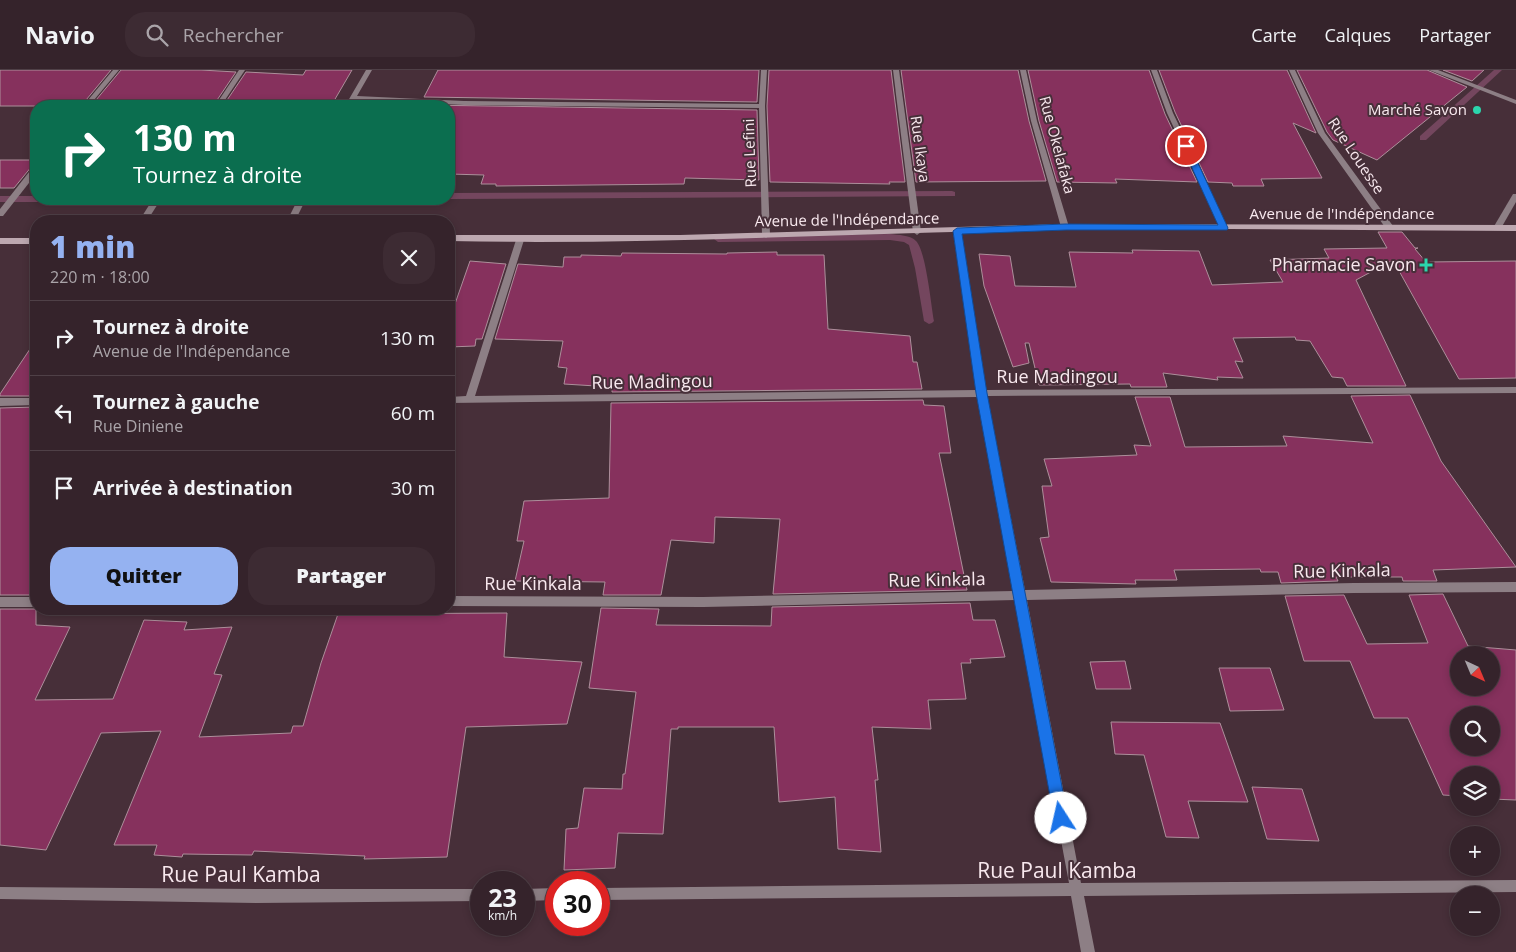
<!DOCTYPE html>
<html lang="fr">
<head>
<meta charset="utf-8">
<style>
  :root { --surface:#35232b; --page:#3d2b33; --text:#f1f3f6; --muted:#aaa4a9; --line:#4f4047; --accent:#95b2f1 }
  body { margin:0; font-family:"Open Sans",sans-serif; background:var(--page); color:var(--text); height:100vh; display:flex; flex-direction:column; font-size:19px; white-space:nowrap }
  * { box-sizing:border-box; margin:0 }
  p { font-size:16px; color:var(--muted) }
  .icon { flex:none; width:28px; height:28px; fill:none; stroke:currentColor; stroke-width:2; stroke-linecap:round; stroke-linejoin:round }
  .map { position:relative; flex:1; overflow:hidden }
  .drawer { position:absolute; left:30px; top:145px; width:425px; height:400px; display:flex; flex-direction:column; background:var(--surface); border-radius:20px; box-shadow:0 2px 8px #0003,0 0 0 1px var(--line) }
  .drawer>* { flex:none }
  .banner { position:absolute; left:30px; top:30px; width:425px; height:105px; border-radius:20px; box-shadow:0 2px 8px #0003,0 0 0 1px var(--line); background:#0b6e4f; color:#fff; overflow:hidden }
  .needle { width:32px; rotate:136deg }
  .fabs { position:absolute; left:1450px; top:576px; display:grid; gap:10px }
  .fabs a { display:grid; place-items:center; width:50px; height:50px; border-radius:50%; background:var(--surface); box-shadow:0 2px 8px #0003,0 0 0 1px var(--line); font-size:25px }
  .speed { position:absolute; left:470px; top:801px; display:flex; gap:10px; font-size:25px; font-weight:700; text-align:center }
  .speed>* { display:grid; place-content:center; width:65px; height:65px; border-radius:50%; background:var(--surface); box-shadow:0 2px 8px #0003,0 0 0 1px var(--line); line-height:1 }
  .speed small { font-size:12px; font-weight:400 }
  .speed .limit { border:8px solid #d22; background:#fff; color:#111 }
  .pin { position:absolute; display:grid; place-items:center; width:42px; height:42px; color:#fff; margin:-21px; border:2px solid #fff; border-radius:50%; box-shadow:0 1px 5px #0007 }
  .me { position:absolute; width:55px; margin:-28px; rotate:350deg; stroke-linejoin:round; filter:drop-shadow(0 0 4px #0008) }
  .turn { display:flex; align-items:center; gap:18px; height:105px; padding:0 20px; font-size:22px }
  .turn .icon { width:65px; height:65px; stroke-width:2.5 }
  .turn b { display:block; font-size:35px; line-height:42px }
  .round { display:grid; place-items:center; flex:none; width:52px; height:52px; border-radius:20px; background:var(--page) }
  .head { display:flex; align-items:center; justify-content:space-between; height:85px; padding:0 20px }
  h1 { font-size:30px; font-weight:800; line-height:38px; color:var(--accent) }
  .action { display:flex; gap:10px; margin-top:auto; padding:10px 20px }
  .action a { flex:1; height:58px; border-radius:20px; background:var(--accent); color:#111; font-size:20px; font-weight:800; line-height:58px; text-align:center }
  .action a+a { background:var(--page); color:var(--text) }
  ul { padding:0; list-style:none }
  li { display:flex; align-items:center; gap:15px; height:75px; padding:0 20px; border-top:1px solid var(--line) }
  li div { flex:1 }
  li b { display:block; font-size:19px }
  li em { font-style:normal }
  header { display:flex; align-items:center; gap:30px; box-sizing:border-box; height:70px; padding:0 25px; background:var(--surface); border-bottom:1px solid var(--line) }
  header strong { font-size:24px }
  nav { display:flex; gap:28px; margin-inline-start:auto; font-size:18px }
  .search { width:350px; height:45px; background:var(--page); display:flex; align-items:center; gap:12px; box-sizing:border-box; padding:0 18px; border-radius:20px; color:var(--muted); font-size:19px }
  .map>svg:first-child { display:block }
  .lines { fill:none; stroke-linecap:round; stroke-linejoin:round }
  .stream { fill:#74465e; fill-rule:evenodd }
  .building { fill:#86315d; stroke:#ad8f9b; fill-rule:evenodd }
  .street { fill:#8d7f85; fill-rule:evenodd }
  .secondary { fill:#bda8b0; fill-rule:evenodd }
  .route { fill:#1a73e8; stroke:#114b97 }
  .poi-dot { fill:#2bd5ac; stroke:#472f39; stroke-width:2 }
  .labels { text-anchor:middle; stroke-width:4; stroke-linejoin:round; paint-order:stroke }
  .far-poi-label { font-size:15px; fill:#f8e8ee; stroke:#472f39; text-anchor:end }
  .far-street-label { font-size:15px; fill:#f8e8ee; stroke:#472f39 }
  .poi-label { font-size:18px; fill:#f8e8ee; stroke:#472f39; text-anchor:end }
  .street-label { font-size:18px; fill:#f8e8ee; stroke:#472f39 }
  .near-street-label { font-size:21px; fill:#f8e8ee; stroke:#472f39 }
</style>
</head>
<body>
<header>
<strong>Navio</strong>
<div class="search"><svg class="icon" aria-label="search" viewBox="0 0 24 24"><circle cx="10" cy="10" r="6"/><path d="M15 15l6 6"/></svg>Rechercher</div>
<nav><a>Carte</a><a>Calques</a><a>Partager</a></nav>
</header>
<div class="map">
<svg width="1516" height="882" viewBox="0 0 1516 882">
  <rect width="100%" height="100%" fill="#472f39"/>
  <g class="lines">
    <g class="stream">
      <polygon points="1494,0 1502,0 1426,70 1420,70 1420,66"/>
      <polygon points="952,121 955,122 955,126 449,129 449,123"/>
      <polygon points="0,126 36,126 36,129 86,129 82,132 0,132"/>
      <path d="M890,164C898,165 911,165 916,171C926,181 931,235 934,251L932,253L929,254L924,251L915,198L909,175L904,172L890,170L718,172L714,169L718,166Z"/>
    </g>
  </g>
  <g class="building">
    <polygon points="0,0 111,0 81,36 0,36"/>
    <polygon points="121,0 201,0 236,2 213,36 91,36"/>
    <polygon points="306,0 352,0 331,36 223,36 246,2 303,5"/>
    <polygon points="438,0 759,0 757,32 424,27"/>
    <polygon points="769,0 891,0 905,112 889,112 890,114 770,112 767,36"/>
    <polygon points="901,0 1018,0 1029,51 1046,111 916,112"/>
    <polygon points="1028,0 1149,0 1165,44 1197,112 1115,109 1117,113 1057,112 1039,51"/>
    <polygon points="1159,0 1287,0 1316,63 1293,53 1322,108 1261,109 1264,116 1233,116 1232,113 1208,112 1175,42"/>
    <polygon points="1297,0 1427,0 1467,17 1377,90 1333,70 1327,62"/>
    <polygon points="1443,0 1484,0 1472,11"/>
    <polygon points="421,35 757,40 759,110 685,108 684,114 496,116 496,114 481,114 484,105 449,104 449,36 420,36"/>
    <polygon points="0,90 36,90 36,95 32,96 14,118 0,118"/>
    <polygon points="1378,162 1402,162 1415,178 1418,178 1415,179 1426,192 1516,191 1516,308 1459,309 1393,190 1356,210 1406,316 1347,316 1343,308 1332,307 1310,271 1296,270 1295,267 1233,268 1243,292 1235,291 1243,308 1217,307 1218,310 1163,303 1167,317 1131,317 1130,314 1039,315 1029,273 1025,273 1029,293 1013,297 984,216 979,184 1010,186 1015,216 1076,217 1069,182 1133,183 1132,180 1199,181 1212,215 1283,212 1270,190 1329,188 1324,179 1387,178"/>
    <polygon points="777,182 777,185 824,185 828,259 910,266 913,292 917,292 922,319 612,322 612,317 564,314 567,298 558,297 563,271 495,269 518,194 563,197 564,187 581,187 581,185 621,186 622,183 727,184 727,183"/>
    <polygon points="470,191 506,194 482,269 476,269 475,276 449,277 449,251"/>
    <polygon points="36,270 36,326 0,326 0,324"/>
    <polygon points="1410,325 1441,391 1516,497 1433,500 1437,511 1403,511 1402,507 1336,507 1338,511 1281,513 1278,502 1261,502 1260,499 1174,500 1177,510 1135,510 1136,514 1051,512 1040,468 1049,467 1042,416 1052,416 1044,389 1137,385 1134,375 1151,376 1135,327 1170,327 1185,377 1287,376 1283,366 1373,373 1351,326"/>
    <polygon points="923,330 924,335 944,336 951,383 939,383 967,520 773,524 780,449 715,447 714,473 671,470 661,525 603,525 605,512 515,511 524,471 517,471 524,431 609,428 611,333"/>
    <polygon points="36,337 36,525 0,525 0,338"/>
    <path d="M1443,524L1468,576L1516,580V730L1491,729V705H1459V726L1443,725L1408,648H1374L1350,591H1304L1285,526L1344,525L1367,574L1428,573L1409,525ZM1459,585H1491V618H1459ZM1459,645H1491V678H1459Z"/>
    <polygon points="970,533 973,550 995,550 1005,587 970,589 971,593 961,593 966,629 928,630 931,659 872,657 878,710 875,710 881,782 838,779 835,727 779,732 774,657 678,657 678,659 671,659 663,764 618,763 615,798 564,800 566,759 578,758 584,718 622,719 623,704 625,704 636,622 589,618 601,538 659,539 656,555 771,556 772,537"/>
    <polygon points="0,539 36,539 36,555 70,557 35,630 113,629 144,550 187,552 184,560 232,557 214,604 222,605 199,667 291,663 293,656 303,656 321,593 338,544 507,543 504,587 582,592 567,654 466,657 447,787 364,789 365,786 254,781 252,785 183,784 182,787 154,785 157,775 114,775 161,661 101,663 46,780 0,775"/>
    <polygon points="1125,591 1131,619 1096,619 1090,592"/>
    <polygon points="1219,598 1270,598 1284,640 1230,641"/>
    <polygon points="1111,652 1220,653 1248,732 1188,731 1199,768 1166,767 1144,685 1115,684"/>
    <polygon points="1252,717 1302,719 1319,771 1267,769"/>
  </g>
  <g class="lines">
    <g class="street">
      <polygon points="113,0 119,0 89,36 83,36"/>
      <polygon points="239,0 245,0 221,36 215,36"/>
      <polygon points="366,0 372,0 357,26 464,31 759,34 761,0 767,0 765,36 770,165 766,168 762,165 759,38 464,35 355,30 351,36 345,36"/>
      <polygon points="893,0 899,0 921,162 917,165 913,162"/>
      <polygon points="1020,0 1026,0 1037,51 1069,157 1068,159 1062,159 1061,157 1031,51"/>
      <polygon points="1151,0 1157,0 1173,43 1228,158 1227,160 1221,160 1220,158 1167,43"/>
      <polygon points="1289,0 1295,0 1325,63 1393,156 1393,160 1387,160 1318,63"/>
      <polygon points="1429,0 1438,0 1516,30 1516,34"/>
      <polygon points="33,97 36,97 36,104 3,146 0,146 0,139"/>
      <polygon points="1513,124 1516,124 1516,132 1500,160 1494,160 1493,158"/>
      <polygon points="153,129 161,129 147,151 139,151"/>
      <polygon points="298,129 306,129 295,151 287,151"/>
      <polygon points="957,158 961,161 986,320 1516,317 1516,323 987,326 1025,520 1354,513 1516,512 1516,522 1354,523 1027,530 1081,813 1516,810 1516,822 1084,826 1095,882 1081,882 1071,826 599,830 599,818 1069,813 1016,530 703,537 449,536 449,526 703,527 1014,521 978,327 449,333 449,327 466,326 516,170 520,167 524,170 475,326 977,320 953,161"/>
      <polygon points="0,328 36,328 36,335 0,336"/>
      <rect x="0" y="527" width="36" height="10"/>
      <polygon points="0,817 256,819 481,819 481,831 256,833 0,829"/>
      <polygon points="556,818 556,830 524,831 524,819"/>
    </g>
    <g class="secondary">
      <path d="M1065,154L1516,155V161C1341,160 1166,157 990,161C810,165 629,175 449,171V165H680Z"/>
      <rect x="0" y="168" width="36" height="6"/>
    </g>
  </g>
  <polygon class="route" points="1183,74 1190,76 1228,158 1227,160 1066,160 962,164 987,323 1068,748 1066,753 1061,755 1056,753 1054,748 976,323 953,161 957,158 1066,154 1218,155 1182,76"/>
  <g class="poi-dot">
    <circle cx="1477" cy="40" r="5"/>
    <path d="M1423.5 187.5h5v5h5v5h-5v5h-5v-5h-5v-5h5z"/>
  </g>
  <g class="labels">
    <g class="far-poi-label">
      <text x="1467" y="45">Marché Savon</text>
    </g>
    <g class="far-street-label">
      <text transform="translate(1057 75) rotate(75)" y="5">Rue Okelafaka</text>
      <text transform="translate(920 79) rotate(82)" y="5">Rue Ikaya</text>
      <text transform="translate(750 83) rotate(-92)" y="5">Rue Lefini</text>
      <text transform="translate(1356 86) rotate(56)" y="5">Rue Louesse</text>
      <text x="1342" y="149">Avenue de l'Indépendance</text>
      <text transform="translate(847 150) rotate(-1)" y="5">Avenue de l'Indépendance</text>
    </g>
    <g class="poi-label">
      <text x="1416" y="201">Pharmacie Savon</text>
    </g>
    <g class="street-label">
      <text x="1057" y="313">Rue Madingou</text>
      <text transform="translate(652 312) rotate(-1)" y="6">Rue Madingou</text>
      <text transform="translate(1342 501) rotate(-1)" y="6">Rue Kinkala</text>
      <text transform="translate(937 510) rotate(-1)" y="6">Rue Kinkala</text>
      <text x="533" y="520">Rue Kinkala</text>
    </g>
    <g class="near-street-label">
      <text x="1057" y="808">Rue Paul Kamba</text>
      <text x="241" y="812">Rue Paul Kamba</text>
    </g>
  </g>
</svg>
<div class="fabs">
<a><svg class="needle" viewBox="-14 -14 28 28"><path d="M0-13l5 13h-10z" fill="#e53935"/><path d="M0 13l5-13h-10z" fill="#aaa4a9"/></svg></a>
<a><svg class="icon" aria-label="search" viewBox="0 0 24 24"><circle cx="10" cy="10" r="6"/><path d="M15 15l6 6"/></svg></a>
<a><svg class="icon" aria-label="layers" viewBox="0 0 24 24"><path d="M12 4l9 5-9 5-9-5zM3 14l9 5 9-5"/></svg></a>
<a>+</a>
<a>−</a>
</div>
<div class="speed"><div>23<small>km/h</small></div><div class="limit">30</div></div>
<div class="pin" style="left:1186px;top:76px;background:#d93025"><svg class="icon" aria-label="arrive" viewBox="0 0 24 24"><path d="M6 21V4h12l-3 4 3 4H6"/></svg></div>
<svg class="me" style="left:1061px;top:748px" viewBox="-20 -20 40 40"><circle r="19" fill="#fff"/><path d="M0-13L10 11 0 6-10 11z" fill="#1a73e8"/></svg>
<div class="banner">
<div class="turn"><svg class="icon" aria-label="right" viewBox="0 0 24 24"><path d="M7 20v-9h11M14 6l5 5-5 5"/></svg><div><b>130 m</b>Tournez à droite</div></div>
</div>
<section class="drawer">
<div class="head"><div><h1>1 min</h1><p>220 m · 18:00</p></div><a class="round"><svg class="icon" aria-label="close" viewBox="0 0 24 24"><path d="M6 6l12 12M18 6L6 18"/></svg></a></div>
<ul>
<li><svg class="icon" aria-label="right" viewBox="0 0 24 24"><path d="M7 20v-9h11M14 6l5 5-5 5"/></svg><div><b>Tournez à droite</b><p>Avenue de l'Indépendance</p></div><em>130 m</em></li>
<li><svg class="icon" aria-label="left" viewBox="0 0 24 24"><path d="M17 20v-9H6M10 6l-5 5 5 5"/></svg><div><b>Tournez à gauche</b><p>Rue Diniene</p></div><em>60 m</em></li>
<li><svg class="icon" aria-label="arrive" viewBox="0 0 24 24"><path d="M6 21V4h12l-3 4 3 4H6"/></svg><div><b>Arrivée à destination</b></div><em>30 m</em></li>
</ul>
<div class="action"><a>Quitter</a><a>Partager</a></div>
</section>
</div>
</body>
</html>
